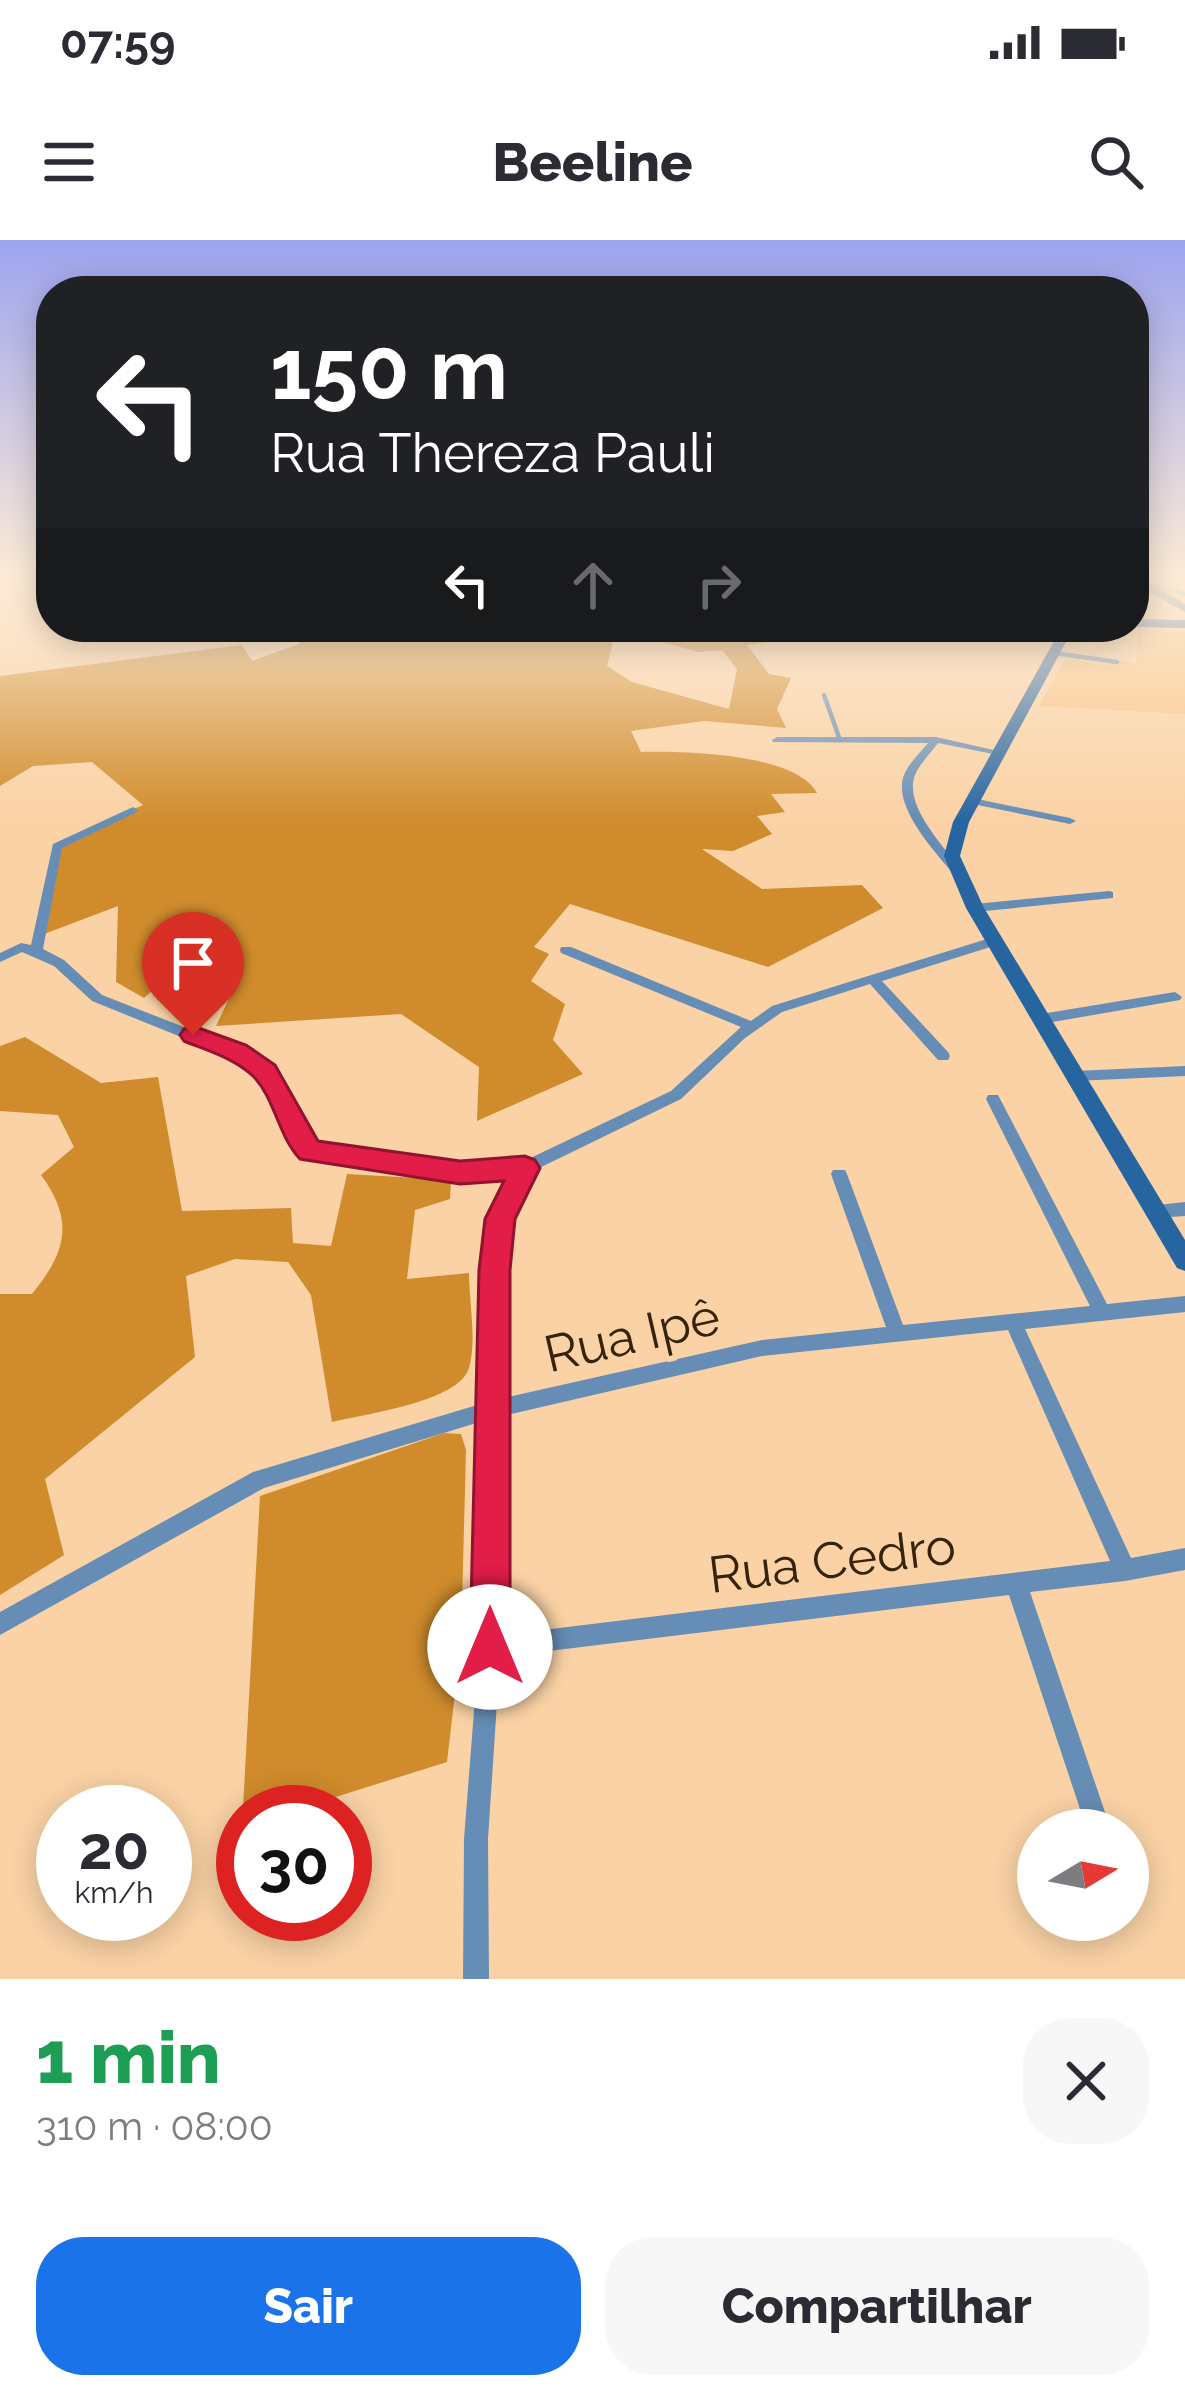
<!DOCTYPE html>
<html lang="pt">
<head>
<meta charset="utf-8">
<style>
  :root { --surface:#fff; --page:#f7f7f7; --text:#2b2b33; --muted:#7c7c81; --accent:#1a73e8 }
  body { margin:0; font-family:Raleway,sans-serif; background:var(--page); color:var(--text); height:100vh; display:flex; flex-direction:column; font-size:45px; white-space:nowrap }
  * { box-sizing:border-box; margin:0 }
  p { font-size:39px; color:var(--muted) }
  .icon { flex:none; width:66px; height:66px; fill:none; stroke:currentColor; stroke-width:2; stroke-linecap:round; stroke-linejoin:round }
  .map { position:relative; height:1739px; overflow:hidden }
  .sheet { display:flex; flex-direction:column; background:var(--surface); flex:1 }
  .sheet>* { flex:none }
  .top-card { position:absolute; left:36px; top:36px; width:1113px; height:366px; border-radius:48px; box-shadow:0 6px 30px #0003; background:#202124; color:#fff; overflow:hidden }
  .needle { width:78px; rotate:80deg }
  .fabs { position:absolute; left:1017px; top:1569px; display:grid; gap:24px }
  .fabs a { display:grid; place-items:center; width:132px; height:132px; border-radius:50%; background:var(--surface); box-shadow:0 6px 30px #0003; font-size:60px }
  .speed { position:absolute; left:36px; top:1545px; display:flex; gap:24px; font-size:60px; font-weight:700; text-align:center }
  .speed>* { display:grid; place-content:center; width:156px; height:156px; border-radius:50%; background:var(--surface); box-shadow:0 6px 30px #0003; line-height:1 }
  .speed small { font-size:30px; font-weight:400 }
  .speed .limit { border:18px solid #d22; background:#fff; color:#111 }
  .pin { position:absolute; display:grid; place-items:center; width:102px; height:102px; color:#fff; margin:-123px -51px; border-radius:50% 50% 50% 0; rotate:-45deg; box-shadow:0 0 12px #0007 }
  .pin .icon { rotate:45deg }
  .me { position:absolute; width:132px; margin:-66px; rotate:0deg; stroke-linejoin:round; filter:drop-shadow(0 0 9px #0008) }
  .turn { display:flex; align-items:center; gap:42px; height:252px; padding:0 36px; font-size:54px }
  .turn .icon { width:156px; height:156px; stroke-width:2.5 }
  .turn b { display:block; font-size:84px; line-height:102px }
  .lanes { display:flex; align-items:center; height:114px; padding:0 36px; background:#0003; justify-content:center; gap:60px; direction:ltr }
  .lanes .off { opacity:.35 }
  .round { display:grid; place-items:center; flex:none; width:126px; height:126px; border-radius:48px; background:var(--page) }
  .head { display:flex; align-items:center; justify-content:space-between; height:204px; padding:0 36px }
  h1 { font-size:72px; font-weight:800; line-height:90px; color:#1e9e55 }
  .action { display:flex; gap:24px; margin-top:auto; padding:24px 36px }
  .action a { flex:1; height:138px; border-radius:48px; background:var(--accent); color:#fff; font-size:48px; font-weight:800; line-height:138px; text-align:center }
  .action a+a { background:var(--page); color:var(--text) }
  .status { display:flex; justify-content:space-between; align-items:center; height:84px; padding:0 60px; background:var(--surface); direction:ltr }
  .status svg { height:33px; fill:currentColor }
  header { display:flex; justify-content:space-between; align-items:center; height:156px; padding:0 36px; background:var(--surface); font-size:54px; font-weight:800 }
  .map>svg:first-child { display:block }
  .built { fill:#f9c281 }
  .forest { fill:#d08c2c; fill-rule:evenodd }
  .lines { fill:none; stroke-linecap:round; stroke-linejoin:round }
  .lane { stroke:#668db5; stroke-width:4.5 }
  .street { fill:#668db5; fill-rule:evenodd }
  .secondary { fill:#2765a1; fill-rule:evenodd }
  .route { fill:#e11d48; stroke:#92132f; stroke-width:3 }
  .labels { text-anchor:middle; stroke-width:12; stroke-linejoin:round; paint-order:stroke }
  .near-street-label { font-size:51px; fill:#35230b; stroke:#fad2a5 }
</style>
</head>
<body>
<div class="status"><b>07:59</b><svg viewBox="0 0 49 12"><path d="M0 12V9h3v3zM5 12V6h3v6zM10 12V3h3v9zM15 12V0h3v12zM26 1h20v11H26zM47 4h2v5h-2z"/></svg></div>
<header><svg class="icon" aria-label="menu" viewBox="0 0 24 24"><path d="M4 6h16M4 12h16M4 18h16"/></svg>Beeline<svg class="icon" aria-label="search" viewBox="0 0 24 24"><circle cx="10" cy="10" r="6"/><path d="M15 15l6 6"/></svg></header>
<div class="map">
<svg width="1185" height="1739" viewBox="0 0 1185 1739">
  <rect width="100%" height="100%" fill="#fad2a5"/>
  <polygon class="built" points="1138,388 1185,391 1185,474 1039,466 1065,419 1113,426 1114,420 1136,423"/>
  <g class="forest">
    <path d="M310,387H811L817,396L747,405L769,434L791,438L777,469L786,488L704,481L631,491L641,512C682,511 796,513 817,553L771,554L785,572L757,576L772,594L733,611L702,609L762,649L862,645L883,668L768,727L570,664L534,707L549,714L531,741L565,764L553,800L583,834L477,881L479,827L401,774L216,786L237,742L191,715L144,758L116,742L118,666L39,696L63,601L143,565L92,522L33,526L0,546V436L242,405L252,421L299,404ZM634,394L698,412L722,410L737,429L729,469L632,442L607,426L613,401Z"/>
    <path d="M25,797L101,843L158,837L182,971L291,968L293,1003L331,1006L347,934L451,940L450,959L415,970L407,1039L469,1033C469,1061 477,1101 469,1128C459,1162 364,1174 332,1182L311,1055L288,1022L235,1019L186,1036L195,1117L45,1239L64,1315L0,1355V1054H32C66,1012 75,981 41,935L74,907L58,875L0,871V806Z"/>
    <polygon points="444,1193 461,1194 466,1210 461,1402 447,1522 288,1572 243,1572 242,1586 260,1256"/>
  </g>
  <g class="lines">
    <g class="lane">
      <polyline points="1147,344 1185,354"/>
      <polyline points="1054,413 1117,422"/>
      <polyline points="824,455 840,500"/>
    </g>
    <g class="street">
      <path d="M777,497H936L1003,512L998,515L938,503C931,513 920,523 915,535C903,565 944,607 961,629L955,633L951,631C933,610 892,565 904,535C909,523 920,513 928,503L773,502L772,500Z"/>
      <polygon points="972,558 1070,578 1076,581 1070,584 968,563 967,561"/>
      <path d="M133,567L138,570L137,572L62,608L43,709L64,720L102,755L253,814L277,836L306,897L315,907L372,916L495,927L522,922L671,851L741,787L561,713L560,710L561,707H571L751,781L772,766L990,698H1000V704L882,741L948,812L950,816L948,820H938L870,744L782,772L745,798L681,859L531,932L508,979L504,1031L503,1158L762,1100L886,1087L831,934L833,930H845L847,934L903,1085L1090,1066L986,859L988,855H998L1107,1064L1185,1056V1072L1025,1089L1131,1318L1185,1308V1330L1125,1341L1030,1352L1106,1575L1103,1584L1094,1587L1085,1584L1082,1575L1009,1355L500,1417L488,1599L489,1739H463L464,1599L479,1407L483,1181L264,1248L0,1395V1372L253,1232L484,1163L486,1031L492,979L513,936L495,939L372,928L305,916L295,905L266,843L243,822L92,761L54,726L22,712L0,722V713L21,703L31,705L53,604ZM1008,1090L1110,1321L501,1395L503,1176L762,1116Z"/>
      <polygon points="1109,651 1113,652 1113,658 975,672 969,668 975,664"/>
      <polygon points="1175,752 1182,757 1180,760 1041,784 1034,779 1041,774"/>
      <polygon points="1185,826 1185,836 1075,841 1068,836 1075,831"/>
      <polygon points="1185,962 1185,976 1155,978 1149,976 1147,971 1149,966"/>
    </g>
    <g class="secondary">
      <polygon points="1134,337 1141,337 1185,364 1185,372 1134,343"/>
      <polygon points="1134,379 1185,380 1185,388 1134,387"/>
      <polygon points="1062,387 1074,387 969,582 960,616 984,668 1185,1000 1185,1031 1177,1028 966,668 944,616 953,582"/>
    </g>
  </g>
  <linearGradient id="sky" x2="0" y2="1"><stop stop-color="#9da4ef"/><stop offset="0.58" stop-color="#fdebd6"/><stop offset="1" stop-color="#fdebd6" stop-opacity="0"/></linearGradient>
  <rect width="1185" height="581" fill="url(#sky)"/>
  <path class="route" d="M193,786L246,805L275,825L318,901L460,921L525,916L535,920L540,928L515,979L510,1030V1407L504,1422L490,1428L476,1422L470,1407L479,1030L485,979L504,941L460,944L300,919C278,896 275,858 253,836C234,818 208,811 184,801L180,795L184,789Z"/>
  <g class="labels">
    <g class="near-street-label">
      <text transform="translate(632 1095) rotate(-13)" y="18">Rua Ipê</text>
      <text transform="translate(832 1320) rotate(-7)" y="18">Rua Cedro</text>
    </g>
  </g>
</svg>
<div class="fabs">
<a><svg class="needle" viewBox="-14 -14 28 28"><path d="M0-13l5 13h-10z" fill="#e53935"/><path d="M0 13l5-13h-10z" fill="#7c7c81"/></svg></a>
</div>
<div class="speed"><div>20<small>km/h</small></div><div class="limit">30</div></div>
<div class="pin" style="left:193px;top:795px;background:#d93025"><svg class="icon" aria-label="arrive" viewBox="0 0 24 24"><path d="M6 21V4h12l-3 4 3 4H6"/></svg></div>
<svg class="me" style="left:490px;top:1407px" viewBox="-20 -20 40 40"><circle r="19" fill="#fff"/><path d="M0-13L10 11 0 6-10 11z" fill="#e11d48"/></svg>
<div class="top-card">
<div class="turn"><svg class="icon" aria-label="left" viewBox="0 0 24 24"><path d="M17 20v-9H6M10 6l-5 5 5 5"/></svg><div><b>150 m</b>Rua Thereza Pauli</div></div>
<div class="lanes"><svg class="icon" aria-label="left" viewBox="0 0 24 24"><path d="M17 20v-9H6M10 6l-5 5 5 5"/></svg><svg class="icon off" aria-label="ahead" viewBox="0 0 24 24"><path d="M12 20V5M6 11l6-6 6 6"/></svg><svg class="icon off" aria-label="right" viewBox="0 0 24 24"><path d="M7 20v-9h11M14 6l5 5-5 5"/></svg></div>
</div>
</div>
<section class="sheet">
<div class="head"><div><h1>1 min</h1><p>310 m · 08:00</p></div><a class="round"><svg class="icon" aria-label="close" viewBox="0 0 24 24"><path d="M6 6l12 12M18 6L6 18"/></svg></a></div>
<div class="action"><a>Sair</a><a>Compartilhar</a></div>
</section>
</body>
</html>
